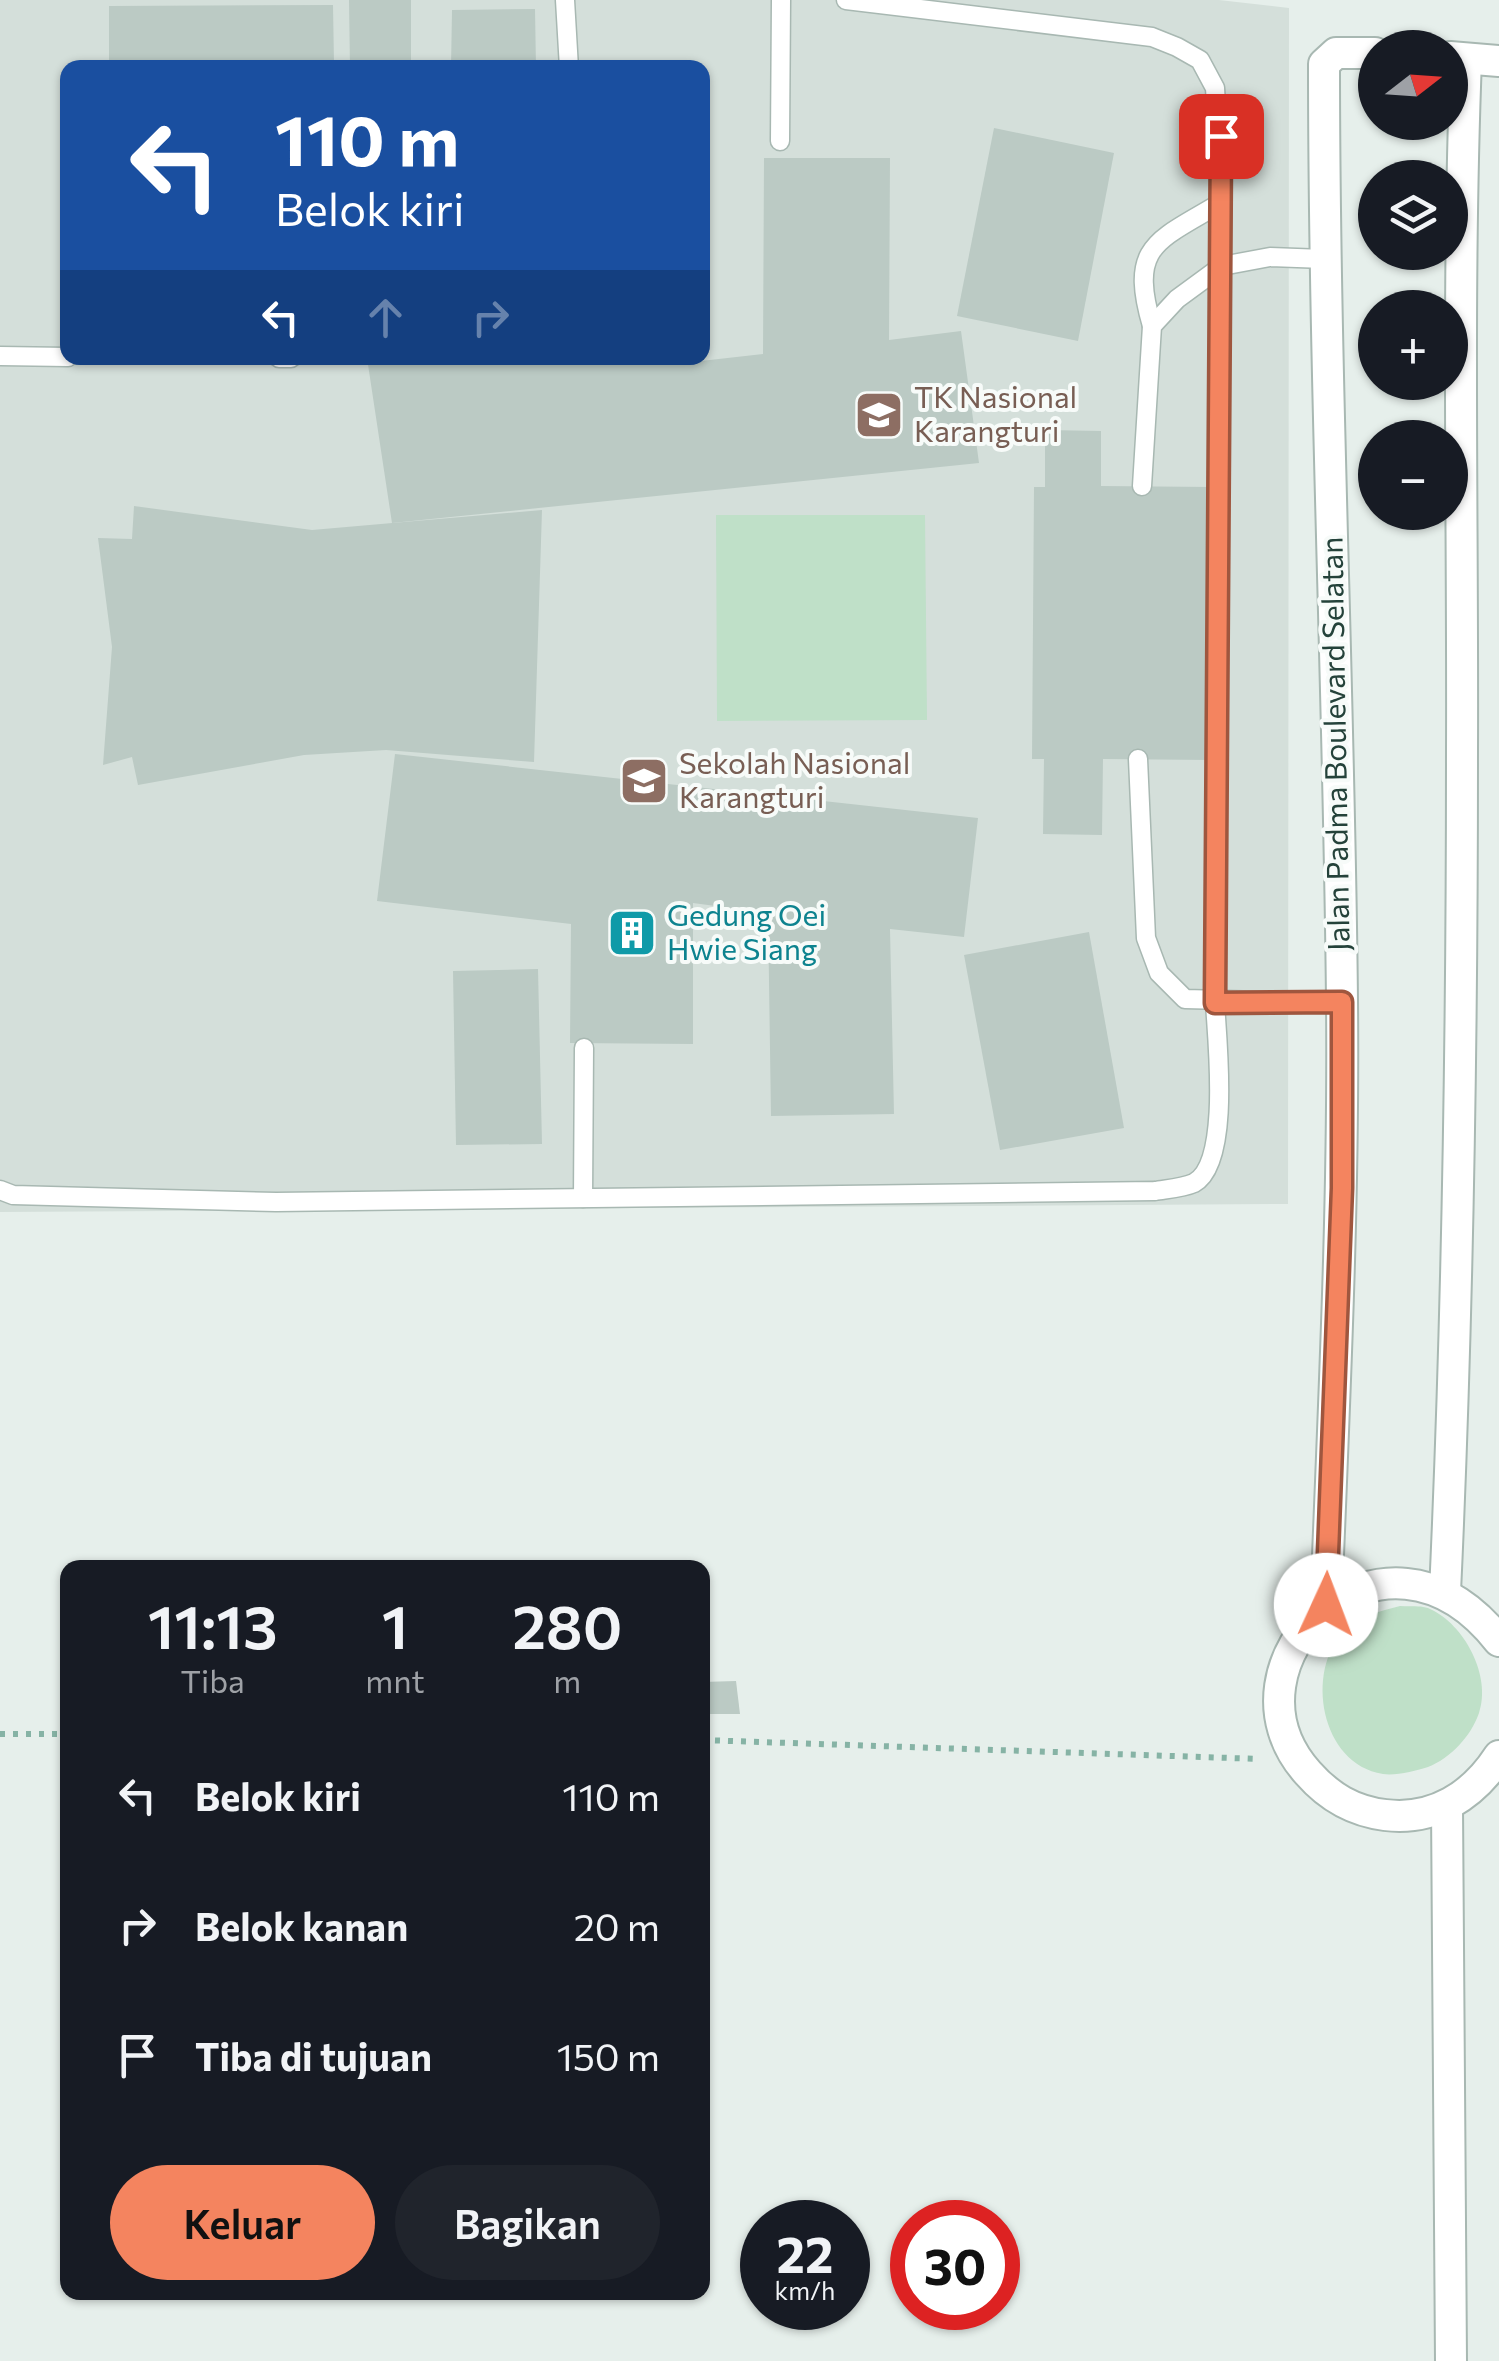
<!DOCTYPE html>
<html lang="id">
<head>
<meta charset="utf-8">
<style>
  :root { --surface:#171b24; --page:#20242c; --text:#f1f3f6; --muted:#9ea1a6; --accent:#f4845f }
  body { margin:0; font-family:Commissioner,sans-serif; background:var(--page); color:var(--text); height:100vh; display:flex; flex-direction:column; font-size:38px; white-space:nowrap }
  * { box-sizing:border-box; margin:0 }
  p { font-size:32px; color:var(--muted) }
  .icon { flex:none; width:55px; height:55px; fill:none; stroke:currentColor; stroke-width:2; stroke-linecap:round; stroke-linejoin:round }
  .map { position:relative; flex:1; overflow:hidden }
  .panel { position:absolute; left:60px; top:1560px; width:650px; height:740px; display:flex; flex-direction:column; background:var(--surface); border-radius:20px; box-shadow:0 2px 8px #0004 }
  .panel>* { flex:none }
  .banner { position:absolute; left:60px; top:60px; width:650px; height:305px; border-radius:20px; box-shadow:0 2px 8px #0004; background:#1a4fa0; color:#fff; overflow:hidden }
  .needle { width:65px; rotate:73deg }
  .tools { position:absolute; left:1358px; top:30px; display:grid; gap:20px }
  .tools a { display:grid; place-items:center; width:110px; height:110px; border-radius:50%; background:var(--surface); box-shadow:0 2px 8px #0004; font-size:50px }
  .speed { position:absolute; left:740px; top:2200px; display:flex; gap:20px; font-size:50px; font-weight:700; text-align:center }
  .speed>* { display:grid; place-content:center; width:130px; height:130px; border-radius:50%; background:var(--surface); box-shadow:0 2px 8px #0004; line-height:1 }
  .speed small { font-size:25px; font-weight:400 }
  .speed .limit { border:15px solid #d22; background:#fff; color:#111 }
  .pin { position:absolute; display:grid; place-items:center; width:85px; height:85px; color:#fff; margin:-42px; border-radius:20px; box-shadow:0 5px 15px #0006 }
  .me { position:absolute; width:110px; margin:-55px; rotate:2deg; stroke-linejoin:round; filter:drop-shadow(0 0 8px #0008) }
  .turn { display:flex; align-items:center; gap:35px; height:210px; padding:0 50px; font-size:45px }
  .turn .icon { width:130px; height:130px; stroke-width:2.5 }
  .turn b { display:block; font-size:70px; line-height:85px }
  .lanes { display:flex; align-items:center; height:95px; padding:0 50px; background:#0003; justify-content:center; gap:50px; direction:ltr }
  .lanes .off { opacity:.35 }
  .eta { display:flex; justify-content:space-evenly; align-items:center; height:170px; text-align:center }
  .eta b { font-size:60px; font-weight:600; line-height:70px }
  .cta { display:flex; gap:20px; margin-top:auto; padding:20px 50px }
  .cta a { flex:1; height:115px; border-radius:60px; background:var(--accent); color:#111; font-size:40px; font-weight:600; line-height:115px; text-align:center }
  .cta a+a { background:var(--page); color:var(--text) }
  ul { padding:0; list-style:none }
  li { display:flex; align-items:center; gap:30px; height:130px; padding:0 50px }
  li div { flex:1 }
  li b { display:block; font-size:38px }
  li em { font-style:normal }
  .map>svg:first-child { display:block }
  .built { fill:#d4dfda; fill-rule:evenodd }
  .green { fill:#bfe0c8 }
  .building { fill:#bbcac4 }
  .lines { fill:none; stroke-linecap:round; stroke-linejoin:round }
  .lane-casing { stroke:#a8b8b2; stroke-width:21 }
  .street-casing { stroke:#a8b8b2; stroke-width:34 }
  .path { stroke:#86b3a5; stroke-width:6; stroke-dasharray:5 8; stroke-linecap:butt }
  .lane { stroke:#fff; stroke-width:18 }
  .street { stroke:#fff; stroke-width:30 }
  .route-casing { stroke:#9f563e; stroke-width:25 }
  .route { stroke:#f4845f; stroke-width:18 }
  .labels { text-anchor:middle; stroke-width:8; stroke-linejoin:round; paint-order:stroke }
  .education-label { font-size:30px; fill:#785e54; stroke:#f7fbf9; text-anchor:start }
  .street-label { font-size:30px; fill:#24423a; stroke:#f7fbf9 }
  .culture-label { font-size:30px; fill:#0d838f; stroke:#f7fbf9; text-anchor:start }
</style>
</head>
<body>
<div class="map">
<svg width="1499" height="2361" viewBox="0 0 1499 2361">
  <rect width="100%" height="100%" fill="#e6efeb"/>
  <path class="built" d="M0,0H1219L1289,8L1288,1204L0,1212ZM68,68H702V358H68Z"/>
  <g class="green">
    <polygon points="716,515 925,515 927,720 717,721"/>
    <path d="M1400,1606C1409,1607 1422,1605 1430,1609C1464,1624 1492,1676 1479,1713C1471,1736 1451,1758 1428,1767C1416,1771 1395,1776 1383,1774C1320,1764 1305,1671 1344,1631C1359,1616 1380,1611 1400,1606Z"/>
  </g>
  <g class="building">
    <polygon points="349,0 411,0 411,68 350,68"/>
    <polygon points="333,5 334,64 109,65 109,6"/>
    <polygon points="535,9 536,68 451,68 452,10"/>
    <polygon points="994,128 1114,153 1078,341 957,316"/>
    <polygon points="764,158 890,158 889,340 961,331 979,463 392,523 367,358 691,358 692,362 763,354"/>
    <polygon points="1045,430 1101,431 1101,486 1212,487 1210,760 1103,759 1102,835 1043,834 1044,759 1032,759 1034,487 1045,487"/>
    <polygon points="134,506 312,530 542,510 534,762 386,750 304,755 138,785 132,757 103,765 112,647 98,538 132,539"/>
    <polygon points="395,754 978,818 964,937 890,929 894,1114 771,1116 768,913 693,903 693,1044 570,1043 571,924 377,901"/>
    <polygon points="1089,932 1124,1128 1000,1150 964,955"/>
    <polygon points="538,969 542,1144 456,1145 453,971"/>
    <polygon points="736,1681 740,1714 702,1714 702,1682"/>
  </g>
  <g class="lines">
    <g class="lane-casing">
      <g id="lane">
        <polyline points="565,0 569,68"/>
        <polyline points="780,141 781,0"/>
        <path d="M1152,326C1128,244 1158,241 1222,202"/>
        <polyline points="0,356 68,357"/>
        <polyline points="279,358 291,358"/>
        <polyline points="1142,486 1152,326 1177,299 1222,266 1270,257 1324,259"/>
        <polyline points="1138,759 1146,938 1159,973 1185,999 1342,1003"/>
        <path d="M0,1190L13,1195L276,1202L1155,1191C1167,1189 1183,1188 1194,1183C1231,1163 1217,1040 1215,1003L1222,202L1215,88L1200,60L1177,47L1152,37L846,0"/>
        <polyline points="583,1198 584,1048"/>
      </g>
    </g>
    <g class="street-casing">
      <g id="street">
        <polyline points="1450,57 1499,61"/>
        <path d="M1445,1592C1458,1312 1462,1032 1462,752C1463,521 1457,290 1466,59"/>
        <path d="M1326,1605C1334,1403 1344,1202 1342,1001C1339,688 1324,376 1324,64L1336,53H1375"/>
        <path d="M1499,1641C1383,1493 1210,1664 1308,1773C1329,1797 1353,1811 1385,1815C1434,1821 1473,1796 1499,1756"/>
        <polyline points="1447,1807 1451,2361"/>
      </g>
    </g>
    <g class="path">
      <polyline points="0,1734 68,1734"/>
      <polyline points="702,1740 1260,1759"/>
    </g>
    <use href="#lane" class="lane"/>
    <use href="#street" class="street"/>
  </g>
  <g class="lines">
    <g class="route-casing">
      <polyline id="route" points="1221,136 1215,1003 1342,1002 1342,1188 1326,1605"/>
    </g>
    <use href="#route" class="route"/>
  </g>
  <defs>
    <g id="school-square" transform="scale(2.5)"><rect x="-9" y="-9" width="18" height="18" rx="4" fill="#8d6e63" stroke="#f7fbf9"/><path d="M0-5L7-2L0 1L-7-2ZM-4 1L0 2.5L4 1V4Q0 6-4 4Z" fill="#fff"/></g>
    <g id="building-square" transform="scale(2.5)"><rect x="-9" y="-9" width="18" height="18" rx="4" fill="#0f9aa8" stroke="#f7fbf9"/><path d="M-4-6H4V6H1V3H-1V6H-4ZM-2.5-4.3h1.7v1.8h-1.7ZM.8-4.3h1.7v1.8H.8ZM-2.5-1h1.7V.8h-1.7ZM.8-1h1.7V.8H.8Z" fill="#fff"/></g>
  </defs>
  <g fill-rule="evenodd">
    <use href="#school-square" x="879" y="415"/>
    <use href="#school-square" x="644" y="781"/>
    <use href="#building-square" x="632" y="933"/>
  </g>
  <g class="labels">
    <g class="education-label">
      <text x="914" y="408">TK Nasional<tspan x="914" dy="34">Karangturi</tspan></text>
      <text x="679" y="774">Sekolah Nasional<tspan x="679" dy="34">Karangturi</tspan></text>
    </g>
    <g class="street-label">
      <text transform="translate(1336 744) rotate(-91)" y="10">Jalan Padma Boulevard Selatan</text>
    </g>
    <g class="culture-label">
      <text x="667" y="926">Gedung Oei<tspan x="667" dy="34">Hwie Siang</tspan></text>
    </g>
  </g>
</svg>
<div class="tools">
<a><svg class="needle" viewBox="-14 -14 28 28"><path d="M0-13l5 13h-10z" fill="#e53935"/><path d="M0 13l5-13h-10z" fill="#9ea1a6"/></svg></a>
<a><svg class="icon" aria-label="layers" viewBox="0 0 24 24"><path d="M12 4l9 5-9 5-9-5zM3 14l9 5 9-5"/></svg></a>
<a>+</a>
<a>−</a>
</div>
<div class="speed"><div>22<small>km/h</small></div><div class="limit">30</div></div>
<div class="pin" style="left:1221px;top:136px;background:#d93025"><svg class="icon" aria-label="arrive" viewBox="0 0 24 24"><path d="M6 21V4h12l-3 4 3 4H6"/></svg></div>
<svg class="me" style="left:1326px;top:1605px" viewBox="-20 -20 40 40"><circle r="19" fill="#fff"/><path d="M0-13L10 11 0 6-10 11z" fill="#f4845f"/></svg>
<div class="banner">
<div class="turn"><svg class="icon" aria-label="left" viewBox="0 0 24 24"><path d="M17 20v-9H6M10 6l-5 5 5 5"/></svg><div><b>110 m</b>Belok kiri</div></div>
<div class="lanes"><svg class="icon" aria-label="left" viewBox="0 0 24 24"><path d="M17 20v-9H6M10 6l-5 5 5 5"/></svg><svg class="icon off" aria-label="ahead" viewBox="0 0 24 24"><path d="M12 20V5M6 11l6-6 6 6"/></svg><svg class="icon off" aria-label="right" viewBox="0 0 24 24"><path d="M7 20v-9h11M14 6l5 5-5 5"/></svg></div>
</div>
<section class="panel">
<div class="eta">
<div><b>11:13</b><p>Tiba</p></div>
<div><b>1</b><p>mnt</p></div>
<div><b>280</b><p>m</p></div>
</div>
<ul>
<li><svg class="icon" aria-label="left" viewBox="0 0 24 24"><path d="M17 20v-9H6M10 6l-5 5 5 5"/></svg><div><b>Belok kiri</b></div><em>110 m</em></li>
<li><svg class="icon" aria-label="right" viewBox="0 0 24 24"><path d="M7 20v-9h11M14 6l5 5-5 5"/></svg><div><b>Belok kanan</b></div><em>20 m</em></li>
<li><svg class="icon" aria-label="arrive" viewBox="0 0 24 24"><path d="M6 21V4h12l-3 4 3 4H6"/></svg><div><b>Tiba di tujuan</b></div><em>150 m</em></li>
</ul>
<div class="cta"><a>Keluar</a><a>Bagikan</a></div>
</section>
</div>
</body>
</html>
